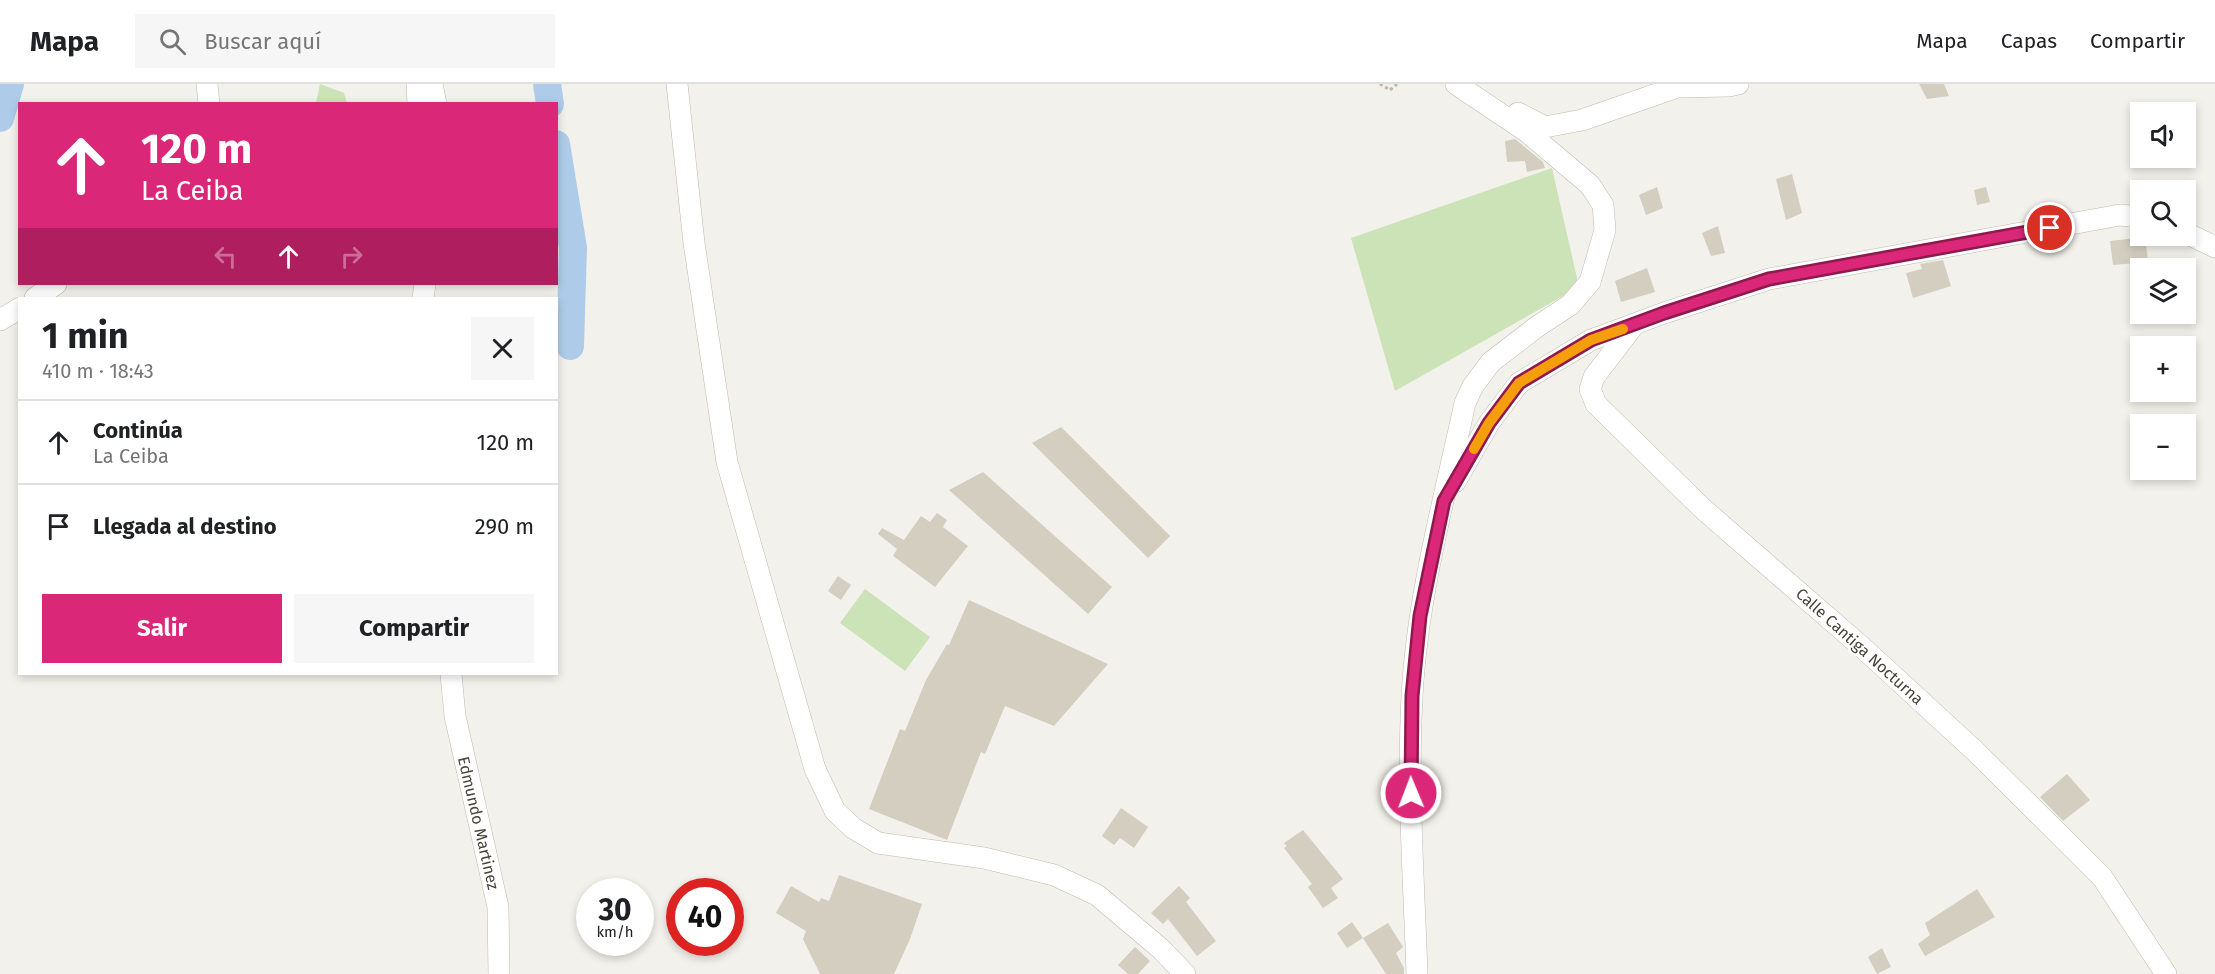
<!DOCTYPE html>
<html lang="es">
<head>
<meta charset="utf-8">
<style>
  :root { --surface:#fff; --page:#f6f6f6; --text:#202124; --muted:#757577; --line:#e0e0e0; --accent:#db2777 }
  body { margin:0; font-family:"Fira Sans",sans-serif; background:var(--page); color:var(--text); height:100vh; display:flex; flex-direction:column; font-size:22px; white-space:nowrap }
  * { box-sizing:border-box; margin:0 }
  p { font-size:20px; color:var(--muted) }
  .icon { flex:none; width:33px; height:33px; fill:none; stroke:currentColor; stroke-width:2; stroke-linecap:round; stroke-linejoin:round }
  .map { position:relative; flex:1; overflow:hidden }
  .panel { position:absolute; left:18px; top:213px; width:540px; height:378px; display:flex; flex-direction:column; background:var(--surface); border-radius:0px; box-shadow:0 3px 9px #0003 }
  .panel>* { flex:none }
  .banner { position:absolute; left:18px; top:18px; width:540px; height:183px; border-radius:0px; box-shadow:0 3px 9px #0003; background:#db2777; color:#fff; overflow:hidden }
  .tools { position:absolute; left:2130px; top:18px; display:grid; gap:12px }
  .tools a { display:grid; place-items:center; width:66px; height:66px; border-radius:0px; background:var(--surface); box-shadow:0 3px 9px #0003; font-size:30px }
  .speed { position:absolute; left:576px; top:794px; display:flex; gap:12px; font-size:30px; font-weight:700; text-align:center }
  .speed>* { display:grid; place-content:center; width:78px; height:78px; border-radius:50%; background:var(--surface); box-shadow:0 3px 9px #0003; line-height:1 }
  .speed small { font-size:15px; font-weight:400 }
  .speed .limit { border:9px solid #d22; background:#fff; color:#111 }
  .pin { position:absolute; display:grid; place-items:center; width:51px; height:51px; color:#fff; margin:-26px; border:3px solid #fff; border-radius:50%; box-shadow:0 2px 6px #0007 }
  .me { position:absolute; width:66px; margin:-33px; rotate:359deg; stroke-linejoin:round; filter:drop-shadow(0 0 4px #0008) }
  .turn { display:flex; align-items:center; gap:21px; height:126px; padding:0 24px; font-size:27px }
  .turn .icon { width:78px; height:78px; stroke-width:2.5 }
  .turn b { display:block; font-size:42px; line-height:51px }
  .lanes { display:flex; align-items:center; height:57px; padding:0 24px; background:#0003; justify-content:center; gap:30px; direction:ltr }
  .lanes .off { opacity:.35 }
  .round { display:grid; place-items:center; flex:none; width:63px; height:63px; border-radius:0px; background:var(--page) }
  .headline { display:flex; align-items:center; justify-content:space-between; height:102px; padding:0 24px }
  h1 { font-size:36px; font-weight:700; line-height:45px }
  .cta { display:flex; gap:12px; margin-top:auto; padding:12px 24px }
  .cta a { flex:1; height:69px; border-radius:0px; background:var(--accent); color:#fff; font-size:24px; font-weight:700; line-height:69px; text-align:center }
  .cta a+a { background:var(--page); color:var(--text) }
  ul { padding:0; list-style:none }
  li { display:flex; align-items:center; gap:18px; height:84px; padding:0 24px; border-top:2px solid var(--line) }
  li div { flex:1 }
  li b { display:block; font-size:22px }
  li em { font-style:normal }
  header { display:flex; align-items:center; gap:36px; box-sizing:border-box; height:84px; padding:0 30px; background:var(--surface); border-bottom:2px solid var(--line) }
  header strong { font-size:28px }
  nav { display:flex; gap:33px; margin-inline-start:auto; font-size:21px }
  .search { width:420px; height:54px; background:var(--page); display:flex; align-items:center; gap:15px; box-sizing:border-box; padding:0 21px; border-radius:0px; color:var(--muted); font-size:22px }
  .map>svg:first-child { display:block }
  .green { fill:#cce3b8 }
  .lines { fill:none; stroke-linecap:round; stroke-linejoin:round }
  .river { stroke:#aecce9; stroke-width:28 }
  .building { fill:#d4cec1 }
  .minor-casing { stroke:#bebaae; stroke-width:22 }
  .path { stroke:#beb6a1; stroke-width:3; stroke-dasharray:3 3; stroke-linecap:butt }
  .minor { stroke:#fff; stroke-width:21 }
  .route-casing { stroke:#8e194d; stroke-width:15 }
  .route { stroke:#db2777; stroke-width:10 }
  .slow { stroke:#f59e0b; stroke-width:10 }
  .labels { text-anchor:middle; stroke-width:5; stroke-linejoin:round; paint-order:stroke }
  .street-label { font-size:16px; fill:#474339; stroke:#fff }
</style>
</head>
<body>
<header>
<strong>Mapa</strong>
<div class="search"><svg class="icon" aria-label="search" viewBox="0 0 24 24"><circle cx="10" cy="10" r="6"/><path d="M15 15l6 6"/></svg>Buscar aquí</div>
<nav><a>Mapa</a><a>Capas</a><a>Compartir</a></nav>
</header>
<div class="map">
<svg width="2215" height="890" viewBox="0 0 2215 890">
  <rect width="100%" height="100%" fill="#f3f1eb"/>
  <g class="green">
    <polygon points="320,0 344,9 347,19 316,19"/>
    <polygon points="1552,84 1579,203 1395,307 1351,154"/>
    <polygon points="865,505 930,553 905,587 840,539"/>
  </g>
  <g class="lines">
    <g class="river">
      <polyline points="547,0 550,20"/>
      <polyline points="0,34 10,0"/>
      <polyline points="556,60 573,164 570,262"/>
    </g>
  </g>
  <g class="building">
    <polygon points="1919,0 1944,0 1949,12 1927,15"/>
    <polygon points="1515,55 1543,78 1545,84 1527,88 1525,77 1507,78 1505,57"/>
    <polygon points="1792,90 1802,129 1786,136 1776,95"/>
    <polygon points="1657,103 1663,124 1646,131 1639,111"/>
    <polygon points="1986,103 1990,118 1977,121 1974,106"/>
    <polygon points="1718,142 1725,169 1711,172 1702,149"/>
    <polygon points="2145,153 2149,184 2135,184 2135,179 2113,181 2110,157"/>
    <polygon points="1943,176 1951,202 1913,214 1906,189 1922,185 1920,180"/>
    <polygon points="1647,184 1655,208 1621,218 1615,197"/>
    <polygon points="1061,343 1170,452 1148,474 1032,359"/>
    <polygon points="983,388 1112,503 1088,530 949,406"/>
    <polygon points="937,429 947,436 943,443 968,462 935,503 893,472 897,465 878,450 882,444 904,456 921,432 930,438"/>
    <polygon points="838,492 851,501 841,516 828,507"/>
    <polygon points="969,516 1108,580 1054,642 1005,622 985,670 981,668 947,756 869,725 900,645 905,647 926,596 947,560 949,561"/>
    <polygon points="2067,690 2090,716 2063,737 2040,713"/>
    <polygon points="1121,724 1148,743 1134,764 1120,754 1114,761 1102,752"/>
    <polygon points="1303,746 1343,795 1331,804 1338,814 1323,824 1308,803 1312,800 1284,764 1287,762 1284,759"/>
    <polygon points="839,791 922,820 910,855 894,890 820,890 803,855 806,847 776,829 791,802 819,818 821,814 829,817"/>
    <polygon points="1179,802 1190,814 1186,818 1216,857 1197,872 1168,835 1163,840 1151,829"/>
    <polygon points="1977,805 1995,833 1925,872 1918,860 1930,851 1925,839"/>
    <polygon points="1352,838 1363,854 1347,864 1337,849"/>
    <polygon points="1388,839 1403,863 1396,869 1404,884 1404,890 1386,890 1363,854"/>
    <polygon points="1135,863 1150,877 1138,890 1128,890 1118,881"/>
    <polygon points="1882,864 1891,883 1877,890 1868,873"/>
  </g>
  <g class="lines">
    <g class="minor-casing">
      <g id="minor">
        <polyline points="207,0 209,20"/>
        <polyline points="417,0 418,20"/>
        <polyline points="432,0 436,20"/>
        <polyline points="677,0 694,159 727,378 815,685 835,727 853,744 878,759 984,774 1054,791 1097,811 1161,865 1185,890"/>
        <polyline points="1518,29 1545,43 1582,36 1677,3 1729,2 1738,0"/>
        <polyline points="2186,149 2215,163"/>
        <polyline points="35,214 56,200"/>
        <polyline points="423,214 425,200"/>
        <polyline points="0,236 20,224"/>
        <polyline points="1633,242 1594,293 1590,305 1596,320 1702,424 1863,564 1975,667 2102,793 2166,890"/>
        <polyline points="1455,398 1489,339 1519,299 1591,256 1664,229 1769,195 2120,131 2140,133"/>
        <polyline points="451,590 455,632 498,823 499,890"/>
        <path d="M1417,890C1414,798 1407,705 1412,613C1417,514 1444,416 1465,319L1473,302L1491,278L1538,242L1570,221L1590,198L1605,146L1603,121L1590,101L1526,47L1456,0"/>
      </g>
    </g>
    <polyline class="path" points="1380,0 1390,6 1397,0"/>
    <use href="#minor" class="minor"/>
  </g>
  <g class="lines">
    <g class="route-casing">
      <polyline id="route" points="1411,709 1412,612 1420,532 1444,417 1489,339 1519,299 1591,256 1664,229 1769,195 2050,144"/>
    </g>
    <use href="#route" class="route"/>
    <polyline class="slow" points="1474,365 1489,339 1519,299 1591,256 1623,245"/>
  </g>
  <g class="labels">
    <g class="street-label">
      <text transform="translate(1860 562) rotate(42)" y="6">Calle Cantiga Nocturna</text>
      <text transform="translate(479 739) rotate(77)" y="6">Edmundo Martinez</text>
    </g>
  </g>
</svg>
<div class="tools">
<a><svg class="icon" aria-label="sound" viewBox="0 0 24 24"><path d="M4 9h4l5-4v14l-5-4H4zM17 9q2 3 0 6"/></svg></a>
<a><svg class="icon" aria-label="search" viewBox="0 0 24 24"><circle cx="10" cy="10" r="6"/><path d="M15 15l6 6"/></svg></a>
<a><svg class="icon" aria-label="layers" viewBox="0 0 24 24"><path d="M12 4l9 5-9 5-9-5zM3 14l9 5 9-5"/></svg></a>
<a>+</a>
<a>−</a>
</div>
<div class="speed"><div>30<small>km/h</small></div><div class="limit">40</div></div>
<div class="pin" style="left:2050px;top:144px;background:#d93025"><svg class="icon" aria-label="arrive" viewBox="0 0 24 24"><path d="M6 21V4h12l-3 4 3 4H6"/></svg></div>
<svg class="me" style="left:1411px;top:709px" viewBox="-20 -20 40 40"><circle r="17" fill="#db2777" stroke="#fff" stroke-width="3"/><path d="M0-11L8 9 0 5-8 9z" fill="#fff"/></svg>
<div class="banner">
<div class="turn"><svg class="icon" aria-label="ahead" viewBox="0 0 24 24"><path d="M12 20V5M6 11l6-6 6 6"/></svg><div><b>120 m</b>La Ceiba</div></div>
<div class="lanes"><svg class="icon off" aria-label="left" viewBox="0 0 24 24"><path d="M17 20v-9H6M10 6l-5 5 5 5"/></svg><svg class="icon" aria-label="ahead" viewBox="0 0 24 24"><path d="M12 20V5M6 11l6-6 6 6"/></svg><svg class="icon off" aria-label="right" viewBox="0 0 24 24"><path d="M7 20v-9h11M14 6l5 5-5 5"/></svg></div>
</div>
<section class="panel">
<div class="headline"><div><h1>1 min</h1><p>410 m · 18:43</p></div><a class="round"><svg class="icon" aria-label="close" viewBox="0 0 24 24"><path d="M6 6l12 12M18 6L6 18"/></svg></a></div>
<ul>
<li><svg class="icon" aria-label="ahead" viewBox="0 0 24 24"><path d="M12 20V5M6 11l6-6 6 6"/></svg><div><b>Continúa</b><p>La Ceiba</p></div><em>120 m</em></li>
<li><svg class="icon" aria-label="arrive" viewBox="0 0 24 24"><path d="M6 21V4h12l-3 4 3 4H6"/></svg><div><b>Llegada al destino</b></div><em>290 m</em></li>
</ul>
<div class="cta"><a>Salir</a><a>Compartir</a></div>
</section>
</div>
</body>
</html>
